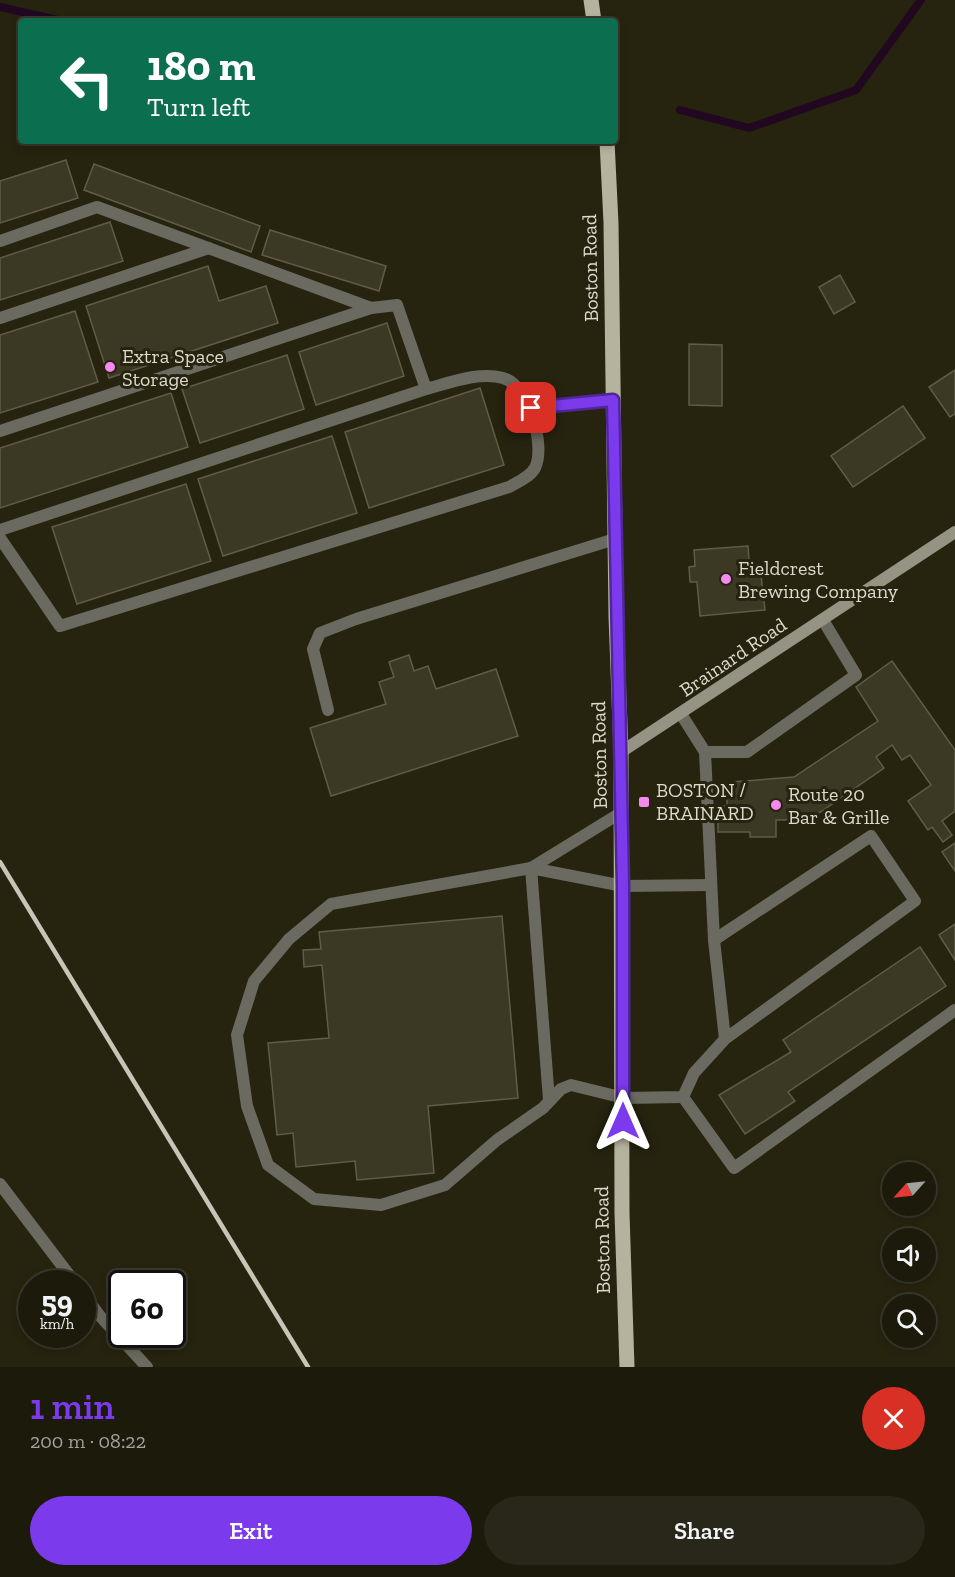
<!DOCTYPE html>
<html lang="en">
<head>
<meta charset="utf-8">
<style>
  :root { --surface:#1c1a0b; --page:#292719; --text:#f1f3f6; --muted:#a0a19d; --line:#3a382c; --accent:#7c3aed }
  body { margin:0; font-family:"Zilla Slab",serif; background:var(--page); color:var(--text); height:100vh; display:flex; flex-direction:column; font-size:22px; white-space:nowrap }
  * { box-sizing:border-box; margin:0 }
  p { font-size:20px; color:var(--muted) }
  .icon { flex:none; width:33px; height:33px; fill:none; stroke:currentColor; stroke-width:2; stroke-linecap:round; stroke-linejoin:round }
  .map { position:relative; height:1367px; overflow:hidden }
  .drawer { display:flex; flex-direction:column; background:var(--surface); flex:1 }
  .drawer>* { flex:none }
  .top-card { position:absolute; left:18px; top:18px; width:600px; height:126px; border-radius:6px; box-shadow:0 3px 9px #0003,0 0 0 2px var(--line); background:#0b6e4f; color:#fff; overflow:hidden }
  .needle { width:39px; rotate:243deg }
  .tools { position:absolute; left:882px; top:1162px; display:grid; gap:12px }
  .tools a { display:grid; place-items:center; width:54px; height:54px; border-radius:50%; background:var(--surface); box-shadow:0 3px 9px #0003,0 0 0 2px var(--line); font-size:30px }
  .speed { position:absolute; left:18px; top:1270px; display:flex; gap:12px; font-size:30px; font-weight:700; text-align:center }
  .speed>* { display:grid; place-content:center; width:78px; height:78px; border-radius:50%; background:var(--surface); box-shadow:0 3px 9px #0003,0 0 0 2px var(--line); line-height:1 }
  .speed small { font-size:15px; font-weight:400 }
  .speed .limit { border:3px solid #111; border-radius:9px; background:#fff; color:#111 }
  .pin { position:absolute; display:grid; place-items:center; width:51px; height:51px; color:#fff; margin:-26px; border-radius:12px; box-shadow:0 3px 9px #0006 }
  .me { position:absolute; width:66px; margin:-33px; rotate:0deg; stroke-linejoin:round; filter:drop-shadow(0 0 4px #0008) }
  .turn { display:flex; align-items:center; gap:21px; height:126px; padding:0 30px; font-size:27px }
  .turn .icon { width:78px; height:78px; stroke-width:2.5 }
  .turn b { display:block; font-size:42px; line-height:51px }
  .round { display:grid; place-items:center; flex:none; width:63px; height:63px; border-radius:32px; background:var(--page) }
  .overview { display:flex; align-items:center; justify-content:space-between; height:102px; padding:0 30px }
  h1 { font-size:36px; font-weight:600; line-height:45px; color:var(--accent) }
  .cta { display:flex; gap:12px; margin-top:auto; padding:12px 30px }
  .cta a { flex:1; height:69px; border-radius:36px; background:var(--accent); color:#fff; font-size:24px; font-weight:600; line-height:69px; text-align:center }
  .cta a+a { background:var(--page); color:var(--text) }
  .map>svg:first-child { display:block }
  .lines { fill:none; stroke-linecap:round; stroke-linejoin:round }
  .stream { stroke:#210820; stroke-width:8 }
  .building { fill:#3b3823; stroke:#5f5c47; stroke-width:1.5 }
  .lane { stroke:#6b6a60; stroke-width:12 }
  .secondary { stroke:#959383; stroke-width:12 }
  .primary { stroke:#b5b29e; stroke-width:15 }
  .rail { stroke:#c7c5b8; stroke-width:4.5 }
  .route-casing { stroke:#51269a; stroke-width:15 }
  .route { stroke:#7c3aed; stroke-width:10 }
  .poi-dot { fill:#f489f0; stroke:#26230f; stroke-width:2 }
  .labels { text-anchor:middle; stroke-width:6; stroke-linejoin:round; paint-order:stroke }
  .street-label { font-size:20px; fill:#dddbcf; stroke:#26230f }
  .poi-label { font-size:20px; fill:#dddbcf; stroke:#26230f; text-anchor:start }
</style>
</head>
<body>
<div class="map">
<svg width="955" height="1367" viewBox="0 0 955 1367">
  <rect width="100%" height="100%" fill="#26230f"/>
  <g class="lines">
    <g class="stream">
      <polyline points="0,7 62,21"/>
      <polyline points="680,110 749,128 856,90 921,0"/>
    </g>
  </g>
  <g class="building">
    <polygon points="66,160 78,198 0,223 0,181"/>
    <polygon points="94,164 260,226 251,252 84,190"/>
    <polygon points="110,222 123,261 0,300 0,258"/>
    <polygon points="270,230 386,266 379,291 262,255"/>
    <polygon points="208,266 219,301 266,286 278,323 109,378 86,306"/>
    <polygon points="840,275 855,302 834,314 819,287"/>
    <polygon points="75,311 98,382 0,413 0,335"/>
    <polygon points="387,323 404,376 316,405 299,352"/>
    <polygon points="689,344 722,345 722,406 689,405"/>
    <polygon points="287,355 304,409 200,443 182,389"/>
    <polygon points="955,370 955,414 950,417 929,387"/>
    <polygon points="480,388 504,465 369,508 345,432"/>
    <polygon points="171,393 188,447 0,508 0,448"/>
    <polygon points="903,406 925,438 853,487 831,456"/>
    <polygon points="332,436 357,513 223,556 198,479"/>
    <polygon points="186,484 211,561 77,604 52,527"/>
    <polygon points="748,546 750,576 761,575 765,610 700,616 697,582 690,582 689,567 695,566 694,550"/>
    <polygon points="409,655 414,671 428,666 436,689 496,669 518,736 331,796 310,728 386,704 379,682 394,677 389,662"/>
    <polygon points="892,661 955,750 955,811 942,821 952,835 943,842 932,827 928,830 908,801 931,785 910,755 902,760 892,745 876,757 884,768 809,820 776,820 776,837 750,837 750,832 718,832 718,806 727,806 727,794 732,794 732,782 794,777 878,721 856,687"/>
    <polygon points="955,843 955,871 942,852"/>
    <polygon points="502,916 518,1098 428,1106 434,1173 357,1180 355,1161 296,1167 293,1133 277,1135 268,1043 329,1038 322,965 304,967 303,950 321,949 319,932"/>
    <polygon points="955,924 955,960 939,935"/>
    <polygon points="920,947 946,986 788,1092 795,1101 745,1134 719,1095 791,1052 783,1040"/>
  </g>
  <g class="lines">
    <g class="lane">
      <path d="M0,241L97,207L371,308L397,305L426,389C449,383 479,371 503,378C529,385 546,446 535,468C530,477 518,482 509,487L60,626L0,538"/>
      <polyline points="0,318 209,248"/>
      <polyline points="531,408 613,400"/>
      <polyline points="0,431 371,308"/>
      <polyline points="0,530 426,389"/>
      <polyline points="328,710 313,649 320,633 356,619 615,539"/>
      <polyline points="681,714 705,752 714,940"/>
      <polyline points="705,752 747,752 856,675 823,620"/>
      <polyline points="531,868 623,886 711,885"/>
      <polyline points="531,868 622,812"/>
      <polyline points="683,1097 734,1168 955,1010"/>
      <polyline points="549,1100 531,868 331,904 289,939 254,981 237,1035 247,1106 268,1165 314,1199 381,1205 445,1185 497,1140 543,1108 561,1089 571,1085 624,1098 683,1097 694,1073 725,1039 915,901 871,836 714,940 725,1039"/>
      <polyline points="0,1184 76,1284"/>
      <polyline points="82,1292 100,1316 147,1367"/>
    </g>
    <polyline class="secondary" points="621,752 955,532"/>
    <g class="primary">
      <polyline points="591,0 594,21"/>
      <polyline points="607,141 611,223 616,616 621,752 622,1213 627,1367"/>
    </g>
    <polyline class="rail" points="0,862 308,1367"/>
  </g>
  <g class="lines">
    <g class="route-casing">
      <polyline id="route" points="531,408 613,400 623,886 623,1121"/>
    </g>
    <use href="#route" class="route"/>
  </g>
  <g class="poi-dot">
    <circle cx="110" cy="367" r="6"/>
    <circle cx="726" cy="579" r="6"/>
    <rect x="638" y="796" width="12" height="12" rx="3"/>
    <circle cx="776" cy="805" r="6"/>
  </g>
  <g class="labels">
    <g class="street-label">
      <text transform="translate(590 268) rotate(-91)" y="7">Boston Road</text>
      <text transform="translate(733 657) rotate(-34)" y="7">Brainard Road</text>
      <text transform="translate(599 755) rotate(-91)" y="7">Boston Road</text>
      <text transform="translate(602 1240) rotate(-91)" y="7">Boston Road</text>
    </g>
    <g class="poi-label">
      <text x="122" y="363">Extra Space<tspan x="122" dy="23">Storage</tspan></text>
      <text x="738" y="575">Fieldcrest<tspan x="738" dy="23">Brewing Company</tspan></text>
      <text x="656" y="797">BOSTON /<tspan x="656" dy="23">BRAINARD</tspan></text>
      <text x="788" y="801">Route 20<tspan x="788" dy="23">Bar &amp; Grille</tspan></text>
    </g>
  </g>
</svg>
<div class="tools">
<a><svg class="needle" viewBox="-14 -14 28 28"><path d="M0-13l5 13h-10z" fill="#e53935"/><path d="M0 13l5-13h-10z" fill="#a0a19d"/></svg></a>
<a><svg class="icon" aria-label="sound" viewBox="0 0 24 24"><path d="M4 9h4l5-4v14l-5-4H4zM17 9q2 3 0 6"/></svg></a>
<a><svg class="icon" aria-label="search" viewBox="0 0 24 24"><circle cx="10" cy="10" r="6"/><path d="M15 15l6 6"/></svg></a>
</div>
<div class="speed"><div>59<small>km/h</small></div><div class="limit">60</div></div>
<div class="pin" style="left:531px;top:408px;background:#d93025"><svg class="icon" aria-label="arrive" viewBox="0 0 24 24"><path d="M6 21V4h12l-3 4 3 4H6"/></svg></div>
<svg class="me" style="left:623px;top:1121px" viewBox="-20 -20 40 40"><path d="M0-17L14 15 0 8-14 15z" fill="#7c3aed" stroke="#fff" stroke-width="4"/></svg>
<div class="top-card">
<div class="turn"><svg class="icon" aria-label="left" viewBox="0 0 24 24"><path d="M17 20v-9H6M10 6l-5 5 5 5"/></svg><div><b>180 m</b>Turn left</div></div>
</div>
</div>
<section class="drawer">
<div class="overview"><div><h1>1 min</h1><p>200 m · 08:22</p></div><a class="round" style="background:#d93025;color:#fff"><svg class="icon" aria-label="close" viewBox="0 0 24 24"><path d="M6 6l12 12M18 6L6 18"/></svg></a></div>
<div class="cta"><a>Exit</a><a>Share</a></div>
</section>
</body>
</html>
